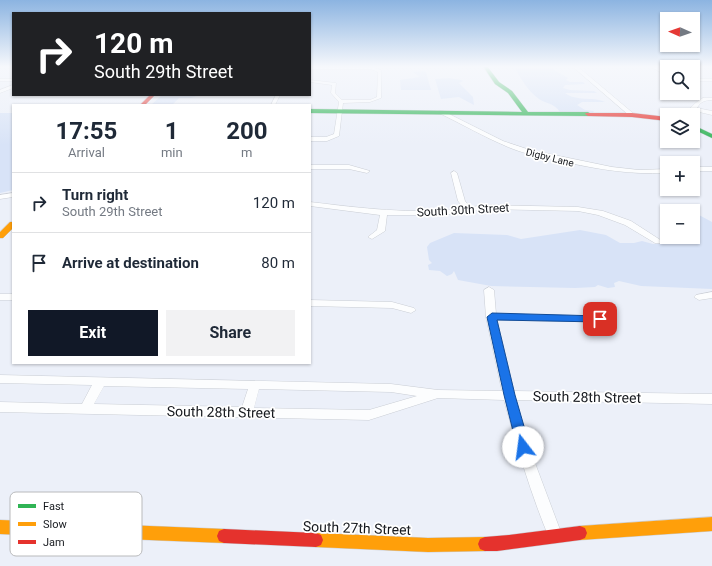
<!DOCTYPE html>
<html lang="en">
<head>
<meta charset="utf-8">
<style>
  :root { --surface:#fff; --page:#f2f2f3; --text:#1f2937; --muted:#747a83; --line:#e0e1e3; --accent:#111827 }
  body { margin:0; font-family:Roboto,sans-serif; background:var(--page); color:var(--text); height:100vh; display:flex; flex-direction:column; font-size:15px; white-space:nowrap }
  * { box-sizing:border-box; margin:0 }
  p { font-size:13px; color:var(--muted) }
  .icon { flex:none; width:22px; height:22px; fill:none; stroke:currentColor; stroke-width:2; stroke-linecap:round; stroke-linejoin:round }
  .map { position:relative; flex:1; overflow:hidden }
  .drawer { position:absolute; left:12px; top:104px; width:299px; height:260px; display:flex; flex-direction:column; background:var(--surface); border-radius:0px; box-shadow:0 1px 3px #0004 }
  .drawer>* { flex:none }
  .guide { position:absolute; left:12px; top:12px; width:299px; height:84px; border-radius:0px; box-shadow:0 1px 3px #0004; background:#202124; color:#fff; overflow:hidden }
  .needle { width:26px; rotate:272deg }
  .buttons { position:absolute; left:660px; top:12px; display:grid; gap:8px }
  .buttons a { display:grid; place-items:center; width:40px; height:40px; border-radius:0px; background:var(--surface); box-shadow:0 1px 3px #0004; font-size:20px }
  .pin { position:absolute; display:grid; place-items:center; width:34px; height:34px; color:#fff; margin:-17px; border-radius:8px; box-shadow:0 2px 6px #0006 }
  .me { position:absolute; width:44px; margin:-22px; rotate:345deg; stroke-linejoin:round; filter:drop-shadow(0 0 3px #0008) }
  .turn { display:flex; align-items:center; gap:14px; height:84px; padding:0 16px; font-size:18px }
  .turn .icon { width:52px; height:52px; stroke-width:2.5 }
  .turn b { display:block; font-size:28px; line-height:34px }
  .eta { display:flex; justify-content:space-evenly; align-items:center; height:68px; text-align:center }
  .eta b { font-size:24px; font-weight:700; line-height:28px }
  .action { display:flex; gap:8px; margin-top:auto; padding:8px 16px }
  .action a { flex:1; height:46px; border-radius:0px; background:var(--accent); color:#fff; font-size:16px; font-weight:700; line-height:46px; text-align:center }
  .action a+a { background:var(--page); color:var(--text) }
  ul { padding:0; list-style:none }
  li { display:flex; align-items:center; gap:12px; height:60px; padding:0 16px; border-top:1px solid var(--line) }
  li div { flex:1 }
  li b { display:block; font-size:15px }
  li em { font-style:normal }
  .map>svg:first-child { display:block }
  .green { fill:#d8e3f7 }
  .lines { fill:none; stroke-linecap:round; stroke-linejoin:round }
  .street-casing { stroke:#caced5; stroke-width:1 }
  .fast-casing { stroke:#caced5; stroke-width:1 }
  .slow-casing { stroke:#caced5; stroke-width:1 }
  .jam-casing { stroke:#caced5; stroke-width:1 }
  .street { fill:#fcfdfe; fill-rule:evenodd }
  .fast { fill:#30b455; fill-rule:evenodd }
  .slow { fill:#ff9f0a; fill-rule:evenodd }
  .jam { fill:#e5322d; fill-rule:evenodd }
  .route { fill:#1a73e8; stroke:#114b97 }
  .labels { text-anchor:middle; stroke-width:3.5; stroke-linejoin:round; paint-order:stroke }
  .far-street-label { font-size:10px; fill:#16191e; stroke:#fff }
  .street-label { font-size:12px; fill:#16191e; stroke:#fff }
  .near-street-label { font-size:14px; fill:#16191e; stroke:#fff }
  .key { fill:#fff; stroke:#b9babc; stroke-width:1 }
  .key-label { font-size:11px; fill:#16191e }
</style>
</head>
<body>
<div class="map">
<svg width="712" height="566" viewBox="0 0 712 566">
  <rect width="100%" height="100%" fill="#ecf0f9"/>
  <g class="green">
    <path d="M514,66H566L567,68H551L568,78L566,80L570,82H583L585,84L565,85L563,88L570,90L594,91L597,93H565C577,102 592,96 605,102H582L577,105L585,110L594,111L593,113L560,112C554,103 547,104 539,99C528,91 520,78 514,66Z"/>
    <polygon points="423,71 426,72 431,90 401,90 400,80 420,77 413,72"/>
    <polygon points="449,78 461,80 463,81 459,83 473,97 474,105 459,97 441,99 435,79"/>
    <polygon points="162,95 200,95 191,98 179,98 172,105 151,105"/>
    <polygon points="0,113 13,113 13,190 0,193"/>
    <polygon points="693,214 699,215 712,222 712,289 641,286 619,281 614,283 615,287 608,288 598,285 595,287 575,288 491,286 458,280 454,271 452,274 447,276 440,271 429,270 428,265 432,263 429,260 427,247 430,243 454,233 507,235 521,239 580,230 606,235 620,243 634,243 642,241 653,244 674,244 690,242 686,237 693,237"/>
  </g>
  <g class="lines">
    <g class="street-casing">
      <g id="street">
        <polygon points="572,66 577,66 634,114 634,116 630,116"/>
        <polygon points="650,66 655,66 667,73 667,76"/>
        <polygon points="310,67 371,67 381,70 381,98 370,102 343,103 339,136 327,141 310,141 310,137 326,137 334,134 339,102 331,93 332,85 310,82 310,80 336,83 335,93 342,100 370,100 377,97 378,72 371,69 310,69"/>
        <rect x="0" y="79" width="13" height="2"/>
        <rect x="693" y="79" width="19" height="2"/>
        <polygon points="13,85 13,88 0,93 0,90"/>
        <polygon points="276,95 280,95 275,105 271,105"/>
        <path d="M703,98H712V100C705,100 700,102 697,108L712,111V115L695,111L689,115H683C690,109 695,102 703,98Z"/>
        <path d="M439,111H443L503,141L530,150L612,167L639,170L667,169V173C628,175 590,168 552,159C537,156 522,153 508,147C484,137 462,124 439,113Z"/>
        <polygon points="310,165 349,165 370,171 367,173 349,169 310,169"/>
        <rect x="693" y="167" width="19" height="4"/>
        <path d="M454,171L457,173L465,201L470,207L487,205L578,207L603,211L631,221L662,241L661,243H655L625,225L598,215L578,211L487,209L444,215H387L385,231L372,239L368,237L377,230L380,215L310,206V202C361,208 412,215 464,208L458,201L451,173Z"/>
        <polygon points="13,193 13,197 0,199 0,195"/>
        <path d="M489,287L494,290L496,314L600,316L605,319L600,322L497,320L514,391L712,394V404L516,400L529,447L562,535L560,540L555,542L550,540C531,495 517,447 504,400L438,398L369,420L0,412V402L82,404L92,385L0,383V375L391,384L438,390L502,391L486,317L484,290ZM104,386L248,389L242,407L94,404ZM259,389L391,392L417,396L369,410L254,408Z"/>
        <polygon points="712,292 712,298 699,300 694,297 696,295"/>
        <rect x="0" y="294" width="13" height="6"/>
        <polygon points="310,300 392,302 414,308 416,310 411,313 392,308 310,306"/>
      </g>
    </g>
    <g class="fast-casing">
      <g id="fast">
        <polygon points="483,66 487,66 499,82 512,91 528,112 588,112 591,114 588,116 310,113 310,109 522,112 508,93 495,84"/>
        <polygon points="693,125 712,134 712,138 693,129"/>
      </g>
    </g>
    <g class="slow-casing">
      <g id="slow">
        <polygon points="10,222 13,222 13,228 3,238 0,238 0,232"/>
        <polygon points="712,517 712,531 580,540 575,538 573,533 575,528 580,526"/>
        <polygon points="0,520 224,529 229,531 231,536 229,541 224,543 0,534"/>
        <polygon points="316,533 428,538 485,537 490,539 492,544 490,549 485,551 428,552 316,547 311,545 309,540 311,535"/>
      </g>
    </g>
    <g class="jam-casing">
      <g id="jam">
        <polygon points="150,95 155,95 145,105 140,105"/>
        <polygon points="586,113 632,113 667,117 667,121 632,117 588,116 585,114"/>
        <polygon points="580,526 585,528 587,533 585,538 580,540 497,551 485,551 480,549 478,544 480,539 485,537 509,535"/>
        <polygon points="224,529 316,533 321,535 323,540 321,545 316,547 224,543 219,541 217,536 219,531"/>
      </g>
    </g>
    <use href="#street" class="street"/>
    <use href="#fast" class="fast"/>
    <use href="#slow" class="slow"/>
    <use href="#jam" class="jam"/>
  </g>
  <linearGradient id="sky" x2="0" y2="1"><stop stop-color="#8cb4e1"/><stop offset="0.46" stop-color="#f6f8fc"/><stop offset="1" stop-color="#f6f8fc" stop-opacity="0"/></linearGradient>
  <rect width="712" height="145" fill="url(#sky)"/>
  <polygon class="route" points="492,313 600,316 605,319 600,322 497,320 515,395 530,447 528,451 523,453 519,451 517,447 504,395 487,317"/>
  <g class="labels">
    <g class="far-street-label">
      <text transform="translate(550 157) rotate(14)" y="4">Digby Lane</text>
    </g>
    <g class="street-label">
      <text transform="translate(463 210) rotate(-3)" y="4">South 30th Street</text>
    </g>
    <g class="near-street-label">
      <text transform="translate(587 397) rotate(1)" y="5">South 28th Street</text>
      <text transform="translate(221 412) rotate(1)" y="5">South 28th Street</text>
      <text transform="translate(357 528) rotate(2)" y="5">South 27th Street</text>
    </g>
  </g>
  <rect x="10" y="492" width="132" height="64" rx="6" class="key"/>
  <rect x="18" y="504" width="18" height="4" fill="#30b455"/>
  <rect x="18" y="522" width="18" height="4" fill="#ff9f0a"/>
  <rect x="18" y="540" width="18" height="4" fill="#e5322d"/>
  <g class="key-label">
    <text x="43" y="510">Fast</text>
    <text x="43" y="528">Slow</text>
    <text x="43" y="546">Jam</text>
  </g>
</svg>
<div class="buttons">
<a><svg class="needle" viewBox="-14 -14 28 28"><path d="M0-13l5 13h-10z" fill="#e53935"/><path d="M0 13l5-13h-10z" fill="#747a83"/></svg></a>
<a><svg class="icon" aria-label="search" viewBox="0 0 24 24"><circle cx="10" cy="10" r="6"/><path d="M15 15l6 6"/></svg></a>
<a><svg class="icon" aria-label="layers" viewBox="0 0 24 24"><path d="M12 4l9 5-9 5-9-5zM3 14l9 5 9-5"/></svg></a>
<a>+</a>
<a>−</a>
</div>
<div class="pin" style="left:600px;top:319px;background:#d93025"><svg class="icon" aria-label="arrive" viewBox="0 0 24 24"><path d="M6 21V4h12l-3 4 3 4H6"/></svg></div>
<svg class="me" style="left:523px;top:447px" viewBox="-20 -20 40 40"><circle r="19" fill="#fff"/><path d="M0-13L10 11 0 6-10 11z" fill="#1a73e8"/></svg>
<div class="guide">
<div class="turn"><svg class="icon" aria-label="right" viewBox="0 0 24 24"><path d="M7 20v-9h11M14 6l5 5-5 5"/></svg><div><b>120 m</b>South 29th Street</div></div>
</div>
<section class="drawer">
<div class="eta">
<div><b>17:55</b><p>Arrival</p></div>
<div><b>1</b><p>min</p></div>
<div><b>200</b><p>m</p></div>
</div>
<ul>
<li><svg class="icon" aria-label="right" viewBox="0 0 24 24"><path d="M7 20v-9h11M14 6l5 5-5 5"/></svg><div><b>Turn right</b><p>South 29th Street</p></div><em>120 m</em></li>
<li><svg class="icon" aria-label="arrive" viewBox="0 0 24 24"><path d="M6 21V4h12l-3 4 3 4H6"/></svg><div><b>Arrive at destination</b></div><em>80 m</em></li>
</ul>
<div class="action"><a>Exit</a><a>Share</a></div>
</section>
</div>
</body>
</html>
